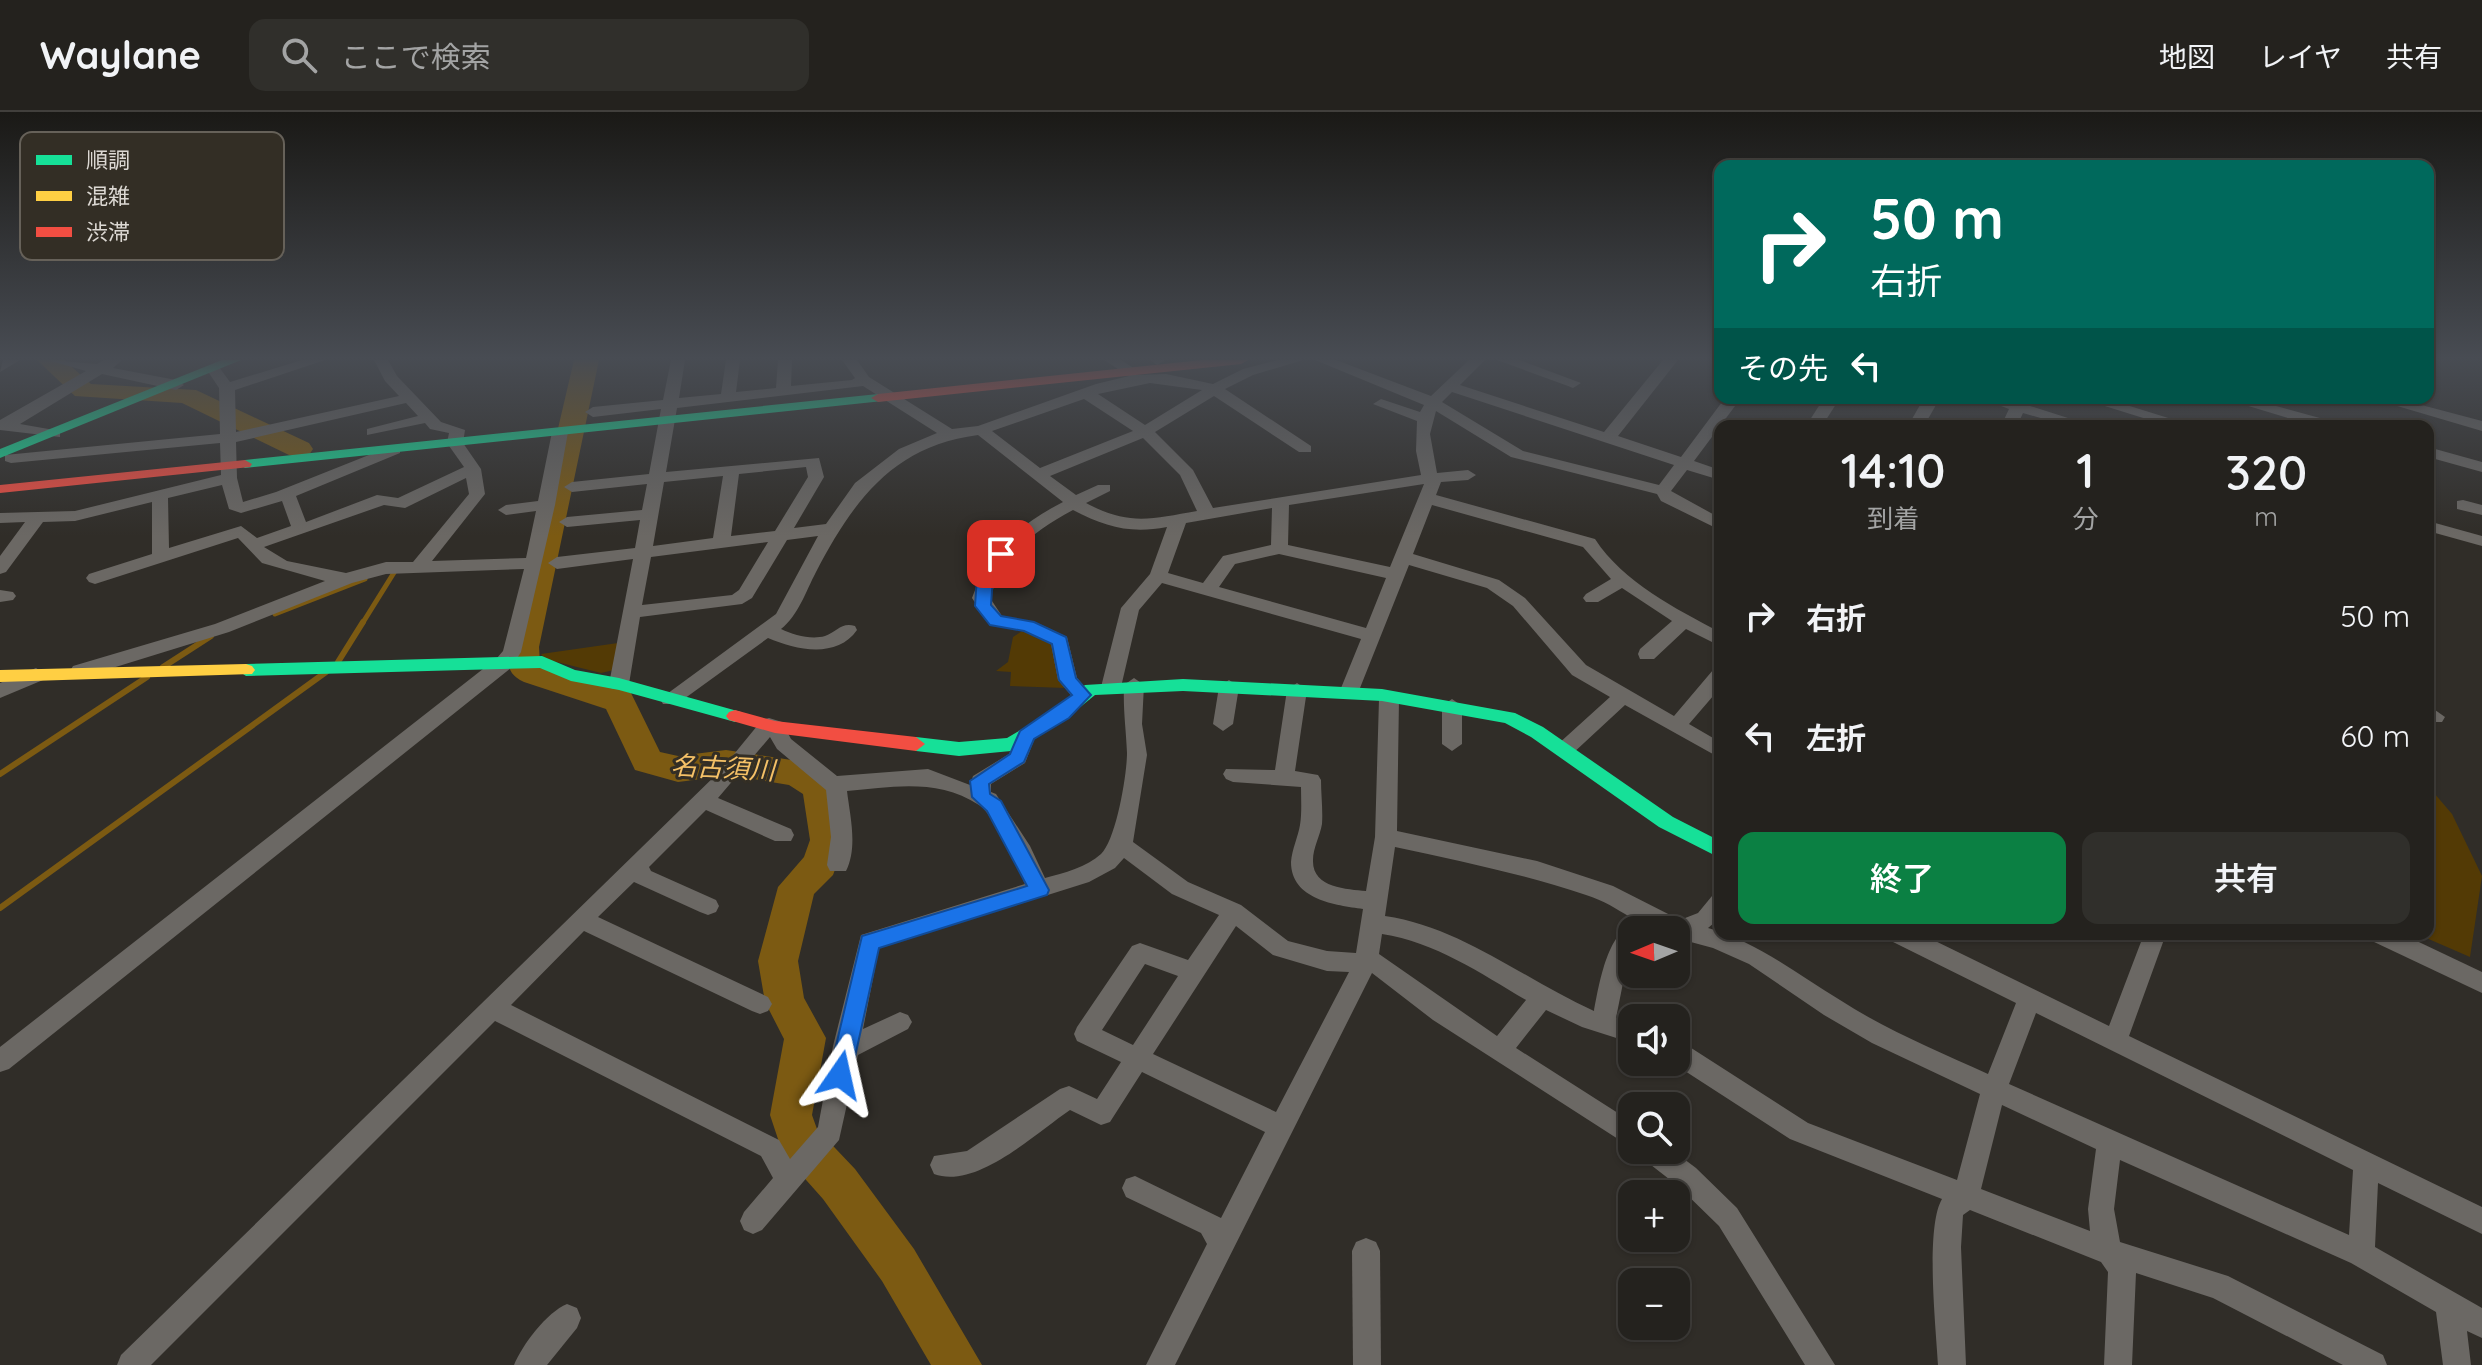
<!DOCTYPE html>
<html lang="ja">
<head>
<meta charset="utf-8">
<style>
  :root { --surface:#24221e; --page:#302f2b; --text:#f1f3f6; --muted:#a3a4a4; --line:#413f3c; --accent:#0b8043 }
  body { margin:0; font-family:Quicksand,"Noto Sans JP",sans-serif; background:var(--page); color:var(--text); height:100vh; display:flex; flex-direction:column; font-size:30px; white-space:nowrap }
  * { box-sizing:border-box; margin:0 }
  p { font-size:26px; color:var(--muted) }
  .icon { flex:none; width:44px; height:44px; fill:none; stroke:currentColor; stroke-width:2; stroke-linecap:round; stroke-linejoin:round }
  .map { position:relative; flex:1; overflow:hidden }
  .side { position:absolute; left:1714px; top:308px; width:720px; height:520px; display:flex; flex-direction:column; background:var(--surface); border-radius:16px; box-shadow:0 2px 6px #0004,0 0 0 2px var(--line) }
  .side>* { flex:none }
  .top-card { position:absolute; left:1714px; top:48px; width:720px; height:244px; border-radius:16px; box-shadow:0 2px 6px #0004,0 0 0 2px var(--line); background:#00695c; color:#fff; overflow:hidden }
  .needle { width:52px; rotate:268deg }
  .tools { position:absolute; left:1618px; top:804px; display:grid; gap:16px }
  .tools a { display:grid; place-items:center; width:72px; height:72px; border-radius:16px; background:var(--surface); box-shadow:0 2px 6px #0004,0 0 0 2px var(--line); font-size:40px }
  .pin { position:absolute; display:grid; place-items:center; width:68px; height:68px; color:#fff; margin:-34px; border-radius:16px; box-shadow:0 4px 12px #0006 }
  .me { position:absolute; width:88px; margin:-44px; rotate:11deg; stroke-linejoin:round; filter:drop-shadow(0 0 6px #0008) }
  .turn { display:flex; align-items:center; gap:28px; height:168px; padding:0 24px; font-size:36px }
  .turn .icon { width:104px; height:104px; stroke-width:2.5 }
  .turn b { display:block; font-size:56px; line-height:68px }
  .then { display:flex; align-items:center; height:76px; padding:0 24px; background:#0003; gap:16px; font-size:30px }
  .eta { display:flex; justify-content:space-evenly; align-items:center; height:136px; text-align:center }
  .eta b { font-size:48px; font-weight:600; line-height:56px }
  .action { display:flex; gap:16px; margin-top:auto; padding:16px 24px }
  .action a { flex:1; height:92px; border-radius:16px; background:var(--accent); color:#fff; font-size:32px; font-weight:600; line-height:92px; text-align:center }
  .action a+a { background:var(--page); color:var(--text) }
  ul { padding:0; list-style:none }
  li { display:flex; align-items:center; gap:24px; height:120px; padding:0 24px }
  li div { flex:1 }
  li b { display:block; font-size:30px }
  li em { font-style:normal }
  header { display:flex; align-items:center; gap:48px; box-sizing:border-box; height:112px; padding:0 40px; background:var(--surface); border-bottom:2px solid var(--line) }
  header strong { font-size:38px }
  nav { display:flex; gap:44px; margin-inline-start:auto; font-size:28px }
  .search { width:560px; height:72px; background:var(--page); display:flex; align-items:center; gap:20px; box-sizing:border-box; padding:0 28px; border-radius:16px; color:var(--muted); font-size:30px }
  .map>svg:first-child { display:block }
  .green { fill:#533a05 }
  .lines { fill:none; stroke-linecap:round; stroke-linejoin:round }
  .stream-far1 { stroke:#7c5a12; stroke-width:5 }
  .stream { stroke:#7c5a12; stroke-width:6 }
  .river { fill:#7c5a12; fill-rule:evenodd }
  .street { fill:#6b6864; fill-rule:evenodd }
  .fast { fill:#16e098; fill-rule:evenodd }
  .slow { fill:#ffcf43; fill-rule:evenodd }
  .jam { fill:#f24e42; fill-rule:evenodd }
  .route { fill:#1a73e8; stroke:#114b97; stroke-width:2 }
  .labels { text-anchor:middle; stroke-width:6; stroke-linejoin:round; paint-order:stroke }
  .water-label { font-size:26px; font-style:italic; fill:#f5c167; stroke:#332e25 }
  .key { fill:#332e25; stroke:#666159; stroke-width:2 }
  .key-label { font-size:22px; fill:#dcd8d3 }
</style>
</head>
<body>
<header>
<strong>Waylane</strong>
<div class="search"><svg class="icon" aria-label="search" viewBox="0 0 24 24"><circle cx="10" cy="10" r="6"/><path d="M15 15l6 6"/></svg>ここで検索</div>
<nav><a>地図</a><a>レイヤ</a><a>共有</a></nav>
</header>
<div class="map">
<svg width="2482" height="1253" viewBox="0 0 2482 1253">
  <rect width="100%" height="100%" fill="#302d28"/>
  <g class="green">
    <polygon points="1022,519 1032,521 1053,533 1066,576 1010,574 1011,560 996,559 1008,550 1013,525"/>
    <polygon points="618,531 614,558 601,561 545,547 541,542"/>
    <polygon points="2428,674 2452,702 2482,764 2470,845 2417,822 2428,822"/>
  </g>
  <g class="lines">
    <g class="stream-far1">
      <polyline points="275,502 365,467"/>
      <polyline points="362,512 395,459"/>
    </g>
    <g class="stream">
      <polyline points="338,550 363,510"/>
      <polyline points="163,555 211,524"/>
      <polyline points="0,662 147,565"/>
      <polyline points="0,796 326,560"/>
    </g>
    <g class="river">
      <polygon points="37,248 64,248 91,272 196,278 309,331 313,337 309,343 289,343 182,291 75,284"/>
      <path d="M574,248H599L539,535L540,551L631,581L660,640L678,644L726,638L798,649L828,664L834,673L841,687L846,728L833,763L814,782L798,849L804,886L826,926L812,1003L817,1017L855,1057L914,1137L982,1253H931L882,1169L823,1087L783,1042L770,1003L784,927L765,890L758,849L778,775L804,745L810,728L803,682L789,673L747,666L726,664L678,670L635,658L606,597L524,570C507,562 508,553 507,535Z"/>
    </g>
    <g class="street">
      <polygon points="3,248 20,248 0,260"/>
      <polygon points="48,248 97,252 104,248 122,248 113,256 176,268 184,273 176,278 102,262 20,312 60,319 60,325 0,318 0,308 86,259"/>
      <path d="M302,248H325L235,278L236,320L399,284L385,269L374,248H388L397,264L441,310L465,318L463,331L481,357L485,382L432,449L526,446L536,399L506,403L498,398L506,393L538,389L552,320L554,317H566L568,320L555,393L521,540L511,556L9,957L0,960V935L497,546L503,539L524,457L386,462L352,471L229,520L80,566L73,564L70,559L73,554L215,512L325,469L262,451L238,426L95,472L89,470L86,466L89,462L152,442V390L75,409L43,410L6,460L0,462V444L25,410L0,411V401L75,399L221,363L220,331L11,351L5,349V343L220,322L219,276L207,258L209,255H219L230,270ZM406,291L418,304L367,317V323L425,311L430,317L449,321L447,331L464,355L398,386L377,383L306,410L296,384L400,341V335L394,333L276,380L243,390L237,366L236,330ZM466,366L469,382L413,450H386L346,461L287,449L264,435L384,393L405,396ZM222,373L229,397L241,401L282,389L291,414L257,426L241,414L169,436L168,386Z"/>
      <path d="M671,248H685L679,286L721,282L726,248H740L736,280L776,276L778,248H792L791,274L852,268L855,266L842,248H857L869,265L952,317L978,314L1096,272L1129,264L1104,248H1121L1135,257V263L1166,262L1213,272L1243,257L1278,248H1303L1253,263L1225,277L1311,334V340H1299L1214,284L1155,320L1193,358L1213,396L1421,363L1416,339L1417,309L1373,292L1381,287L1420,300L1424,293L1315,248H1336L1431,284L1469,248H1485L1460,273L1604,320L1663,248H1678L1618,324L1681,345L1725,286H1741L1694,349L1720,358V368L1687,358L1671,379L1720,406V418L1661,389L1657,382L1511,345L1436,299L1430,322L1437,361L1468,358L1476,363L1468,368L1441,370L1436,383L1595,427C1623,470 1676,497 1720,520V534L1686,517L1654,547H1640L1638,542L1640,537L1672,509L1622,476L1598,490H1586L1583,486L1586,482L1611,467L1583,435L1432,393L1413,442L1499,468L1525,486L1586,553L1674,604L1713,558L1720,556V576L1689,612L1720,630V646L1625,593L1571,643H1557L1554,638L1557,633L1610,585L1572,563L1513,494L1487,476L1409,453L1356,586H1342L1339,581L1361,527L1162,471L1139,498L1121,575L1118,580H1104L1101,575L1121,496L1150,462L1167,415C1130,422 1106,415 1073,398C1034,419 1004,442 990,486L1002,504L1035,510L1067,525L1077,566L1092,583L1089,588H1075L1058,568L1051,532L1024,519L990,513L972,486C988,439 1020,412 1063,390L978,323C893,334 853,389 816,460C806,479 798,504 781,517C794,523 811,528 825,524C837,520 841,510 855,514L857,518C837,547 796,538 768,526L677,592H663L660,587L776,502L818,424L787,428L752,486L742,492L640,505L629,572L626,577H612L609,572L633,447L557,457L548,451L557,445L635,436L640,408L567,415L559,410L567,405L642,398L647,372L572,380L564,375L572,370L649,362L661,297L593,305L585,300L593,295L663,288ZM1150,271L1202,278L1145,313L1098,282ZM863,274L937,321L899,337L855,371L826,412L794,416L824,365L819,346L666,360L677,296ZM1452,280L1674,353L1659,373L1523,339L1442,290ZM1084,287L1133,319L1040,356L992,319ZM1143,326L1180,363L1197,399C1151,407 1129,414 1086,391L1110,379V373H1098L1076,383L1050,364ZM806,355L808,365L775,419L731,424L739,362ZM723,364L713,426L653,434L664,370ZM1424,372L1390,455L1288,433L1289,393ZM1272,396L1271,433L1223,444L1203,471L1168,461L1186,411ZM768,430L739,478L732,483L642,493L651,445ZM1279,442L1386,466L1366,516L1219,475L1235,452Z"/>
      <polygon points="1150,248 1164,248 1164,249 1157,253"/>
      <polygon points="1497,248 1519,248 1581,271 1573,276 1568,274"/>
      <polygon points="1824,286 1840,286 1822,314 1806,314"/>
      <polygon points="1924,286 1940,286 1924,314 1908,314"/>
      <polygon points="1980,286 2005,286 2093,314 2068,314 2023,301 2017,314 2001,314 2009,297"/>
      <polygon points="2079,286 2104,286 2194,314 2169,314"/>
      <polygon points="2222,286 2247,286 2338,311 2340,314 2314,314"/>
      <polygon points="2370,286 2395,286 2482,309 2482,319"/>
      <polygon points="2428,335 2482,350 2482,360 2428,345"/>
      <polygon points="2463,388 2482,393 2482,403 2457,397 2457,389"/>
      <polygon points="2428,409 2482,424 2482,434 2428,419"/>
      <polygon points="0,478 13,480 16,484 13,488 0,490"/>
      <polygon points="36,556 46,563 43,568 0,586 0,571"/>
      <path d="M1134,566L1144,573L1142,612L1147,643L1133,730L1188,770L1241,793L1288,829L1327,839L1356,841L1363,797C1336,793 1291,788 1291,750C1292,737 1298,725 1300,713C1302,701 1301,687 1301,675L1233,670L1226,667L1223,662L1226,657L1275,658L1287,578L1297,571L1307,578L1295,659L1318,663L1321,668C1321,682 1323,698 1322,712C1320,724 1313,736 1313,748C1312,776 1347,777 1366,779L1375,725L1379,587L1389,580L1399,587L1397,719L1537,749L1613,774L1680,808L1698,801L1712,784L1720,781V806L1708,816C1755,829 1796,861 1840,888C1886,918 1938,939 1988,962L2016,891L1891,829L1888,822H1921L2109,914L2144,822H2166L2129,924L2482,1095V1122L2378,1071L2375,1135L2482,1196V1226L2467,1219L2471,1253H2443L2436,1200L2351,1151L2120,1048L2114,1097L2120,1130L2228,1164L2383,1243L2387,1253H2343L2213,1186L2136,1161L2132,1253H2104L2108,1160L2101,1150L1970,1098L1963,1103L1961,1135L1966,1253H1938C1936,1216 1925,1116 1942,1087L1790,1027L1671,950H1676V929L1685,932L1808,1011L1957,1068L1980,982L1872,931L1824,903L1749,852L1713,836L1676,826V818C1636,818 1622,794 1586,783C1524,762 1459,749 1395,735L1385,804C1461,815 1525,868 1594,899C1598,878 1609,806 1640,816L1632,818V843L1627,851L1616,906L1632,911V931L1582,915L1546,898L1516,936L1632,1010V1036L1433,908L1372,861L1175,1253H1146L1207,1132L1201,1121L1126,1085L1122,1076L1126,1067L1135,1064L1221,1106L1265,1020L1142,960L1110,1010L1101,1013L1070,998C1036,1021 976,1078 934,1062L930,1053L934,1044L967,1039L1060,977L1069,974L1097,987L1121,950L1077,929L1074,922L1077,915L1132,834L1140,831L1188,848L1219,803L1172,782L1124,746L1115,756L1089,770L879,836L863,917L900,900L908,903L912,910L908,917L858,943L839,1028L762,1118L753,1122L744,1118L740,1109L744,1100L773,1066L761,1044L495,909L151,1253H117L121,1243L721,658L762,608L769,606L782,610L791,627L837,664L928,657L970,673L973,664L1009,642L1019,618H1033L1036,623L1025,651L991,672V680L996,682L1030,734L1045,766C1064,761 1087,755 1101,742C1116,728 1127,663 1127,641C1126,616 1123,599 1124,573ZM770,625L777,637L826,678L831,725L827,753L830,759H846C858,735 850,704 847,679C893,675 937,666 979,693C993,701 1018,756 1025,772L861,823L833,934L818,1015L790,1047L779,1028L511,893L584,819L752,899L760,902L768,899L772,892L768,885L598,805L634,770L700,800L708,803L716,800L719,794L716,788L651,759L649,755L706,698L775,729H791L794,723L791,717L718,686ZM1236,814L1273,843L1327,859L1349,860L1276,1000L1153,942ZM1382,822C1435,830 1480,861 1526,888L1497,924L1379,842ZM1145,852L1178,864L1133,933L1102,918ZM2036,901L2353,1058L2349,1123L2009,972ZM2002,993L2096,1037L2088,1097L2090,1119L1981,1077Z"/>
      <polygon points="1229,568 1239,575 1233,612 1223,619 1213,612 1219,575"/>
      <polygon points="1452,587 1462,594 1462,632 1452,639 1442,632 1442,594"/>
      <polygon points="2428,593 2445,605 2442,610 2428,610"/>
      <polygon points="2369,822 2402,822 2482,860 2482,881 2372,829"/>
      <polygon points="1638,1038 1672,1038 1696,1056 1737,1096 1835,1253 1805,1253 1719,1114 1678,1074 1642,1046"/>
      <polygon points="1366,1126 1376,1130 1380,1139 1381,1253 1353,1253 1352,1139 1356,1130"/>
      <path d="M567,1192L577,1196L581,1206L577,1216L547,1253H514C522,1233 547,1200 567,1192Z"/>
    </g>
    <g class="fast">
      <polygon points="222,248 241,248 0,346 0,337"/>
      <polygon points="878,282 883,283 883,289 245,356 238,352 245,348"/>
      <polygon points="542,544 575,558 619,566 741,600 744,604 735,610 619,578 571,569 540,556 246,564 237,558 246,552"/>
      <polygon points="1183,567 1382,577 1515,601 1543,615 1673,705 1720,729 1720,746 1659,715 1531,625 1505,611 1382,589 1183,579 1095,583 1068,605 1011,639 959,644 916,639 907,632 916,625 959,630 1007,626 1056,597 1085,573"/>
    </g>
    <polygon class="slow" points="246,552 252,554 255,558 252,562 0,570 0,558"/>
    <g class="jam">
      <polygon points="1202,248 1248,248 1241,252 878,290 871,286 878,282"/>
      <polygon points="245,348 252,352 250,355 0,381 0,373"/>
      <polygon points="735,598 775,609 916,625 925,632 916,639 775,621 729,608 726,604 729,600"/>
    </g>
  </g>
  <linearGradient id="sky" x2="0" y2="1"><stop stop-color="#1a1916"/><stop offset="0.58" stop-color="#484c53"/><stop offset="1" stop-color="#484c53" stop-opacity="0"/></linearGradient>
  <rect width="2482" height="424" fill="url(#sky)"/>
  <polygon class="route" points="1001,437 1009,442 993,465 991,493 1001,504 1034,510 1066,525 1076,566 1091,583 1069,606 1034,627 1024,650 989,672 990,682 1001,689 1049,778 1047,783 879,836 851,963 848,970 840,973 832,970 829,963 862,824 1027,774 987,699 972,685 970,669 1010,642 1020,619 1072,583 1059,568 1052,532 1024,519 990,513 975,494 977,464 996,438"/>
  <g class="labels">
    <g class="water-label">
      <text transform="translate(723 656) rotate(3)" y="9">名古須川</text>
    </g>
  </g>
  <rect x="20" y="20" width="264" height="128" rx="12" class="key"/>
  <rect x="36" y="43" width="36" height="10" fill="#16e098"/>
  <rect x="36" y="79" width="36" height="10" fill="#ffcf43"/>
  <rect x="36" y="115" width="36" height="10" fill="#f24e42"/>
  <g class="key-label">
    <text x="86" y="56">順調</text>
    <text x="86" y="92">混雑</text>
    <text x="86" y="128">渋滞</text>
  </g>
</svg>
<div class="tools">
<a><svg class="needle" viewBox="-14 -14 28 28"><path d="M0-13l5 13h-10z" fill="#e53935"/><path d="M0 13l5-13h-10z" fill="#a3a4a4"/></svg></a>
<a><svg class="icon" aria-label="sound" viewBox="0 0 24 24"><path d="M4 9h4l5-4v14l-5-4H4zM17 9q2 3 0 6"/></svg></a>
<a><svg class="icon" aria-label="search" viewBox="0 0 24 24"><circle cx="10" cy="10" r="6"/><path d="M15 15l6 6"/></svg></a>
<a>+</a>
<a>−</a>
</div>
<div class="pin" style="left:1001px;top:442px;background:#d93025"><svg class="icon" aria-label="arrive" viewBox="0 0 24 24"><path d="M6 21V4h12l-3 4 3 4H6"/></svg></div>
<svg class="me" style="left:840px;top:963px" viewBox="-20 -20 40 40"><path d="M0-17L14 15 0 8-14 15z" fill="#1a73e8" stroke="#fff" stroke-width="4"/></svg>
<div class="top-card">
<div class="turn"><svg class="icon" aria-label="right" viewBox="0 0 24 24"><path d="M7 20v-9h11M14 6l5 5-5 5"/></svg><div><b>50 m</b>右折</div></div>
<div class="then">その先<svg class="icon" aria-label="left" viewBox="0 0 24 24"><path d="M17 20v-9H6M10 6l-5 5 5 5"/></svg></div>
</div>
<section class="side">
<div class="eta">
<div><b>14:10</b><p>到着</p></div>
<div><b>1</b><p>分</p></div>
<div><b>320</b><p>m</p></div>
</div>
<ul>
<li><svg class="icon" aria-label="right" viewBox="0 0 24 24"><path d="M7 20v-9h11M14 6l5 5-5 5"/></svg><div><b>右折</b></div><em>50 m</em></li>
<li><svg class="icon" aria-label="left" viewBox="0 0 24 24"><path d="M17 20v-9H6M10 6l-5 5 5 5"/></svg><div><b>左折</b></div><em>60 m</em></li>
</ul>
<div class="action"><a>終了</a><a>共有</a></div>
</section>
</div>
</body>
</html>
